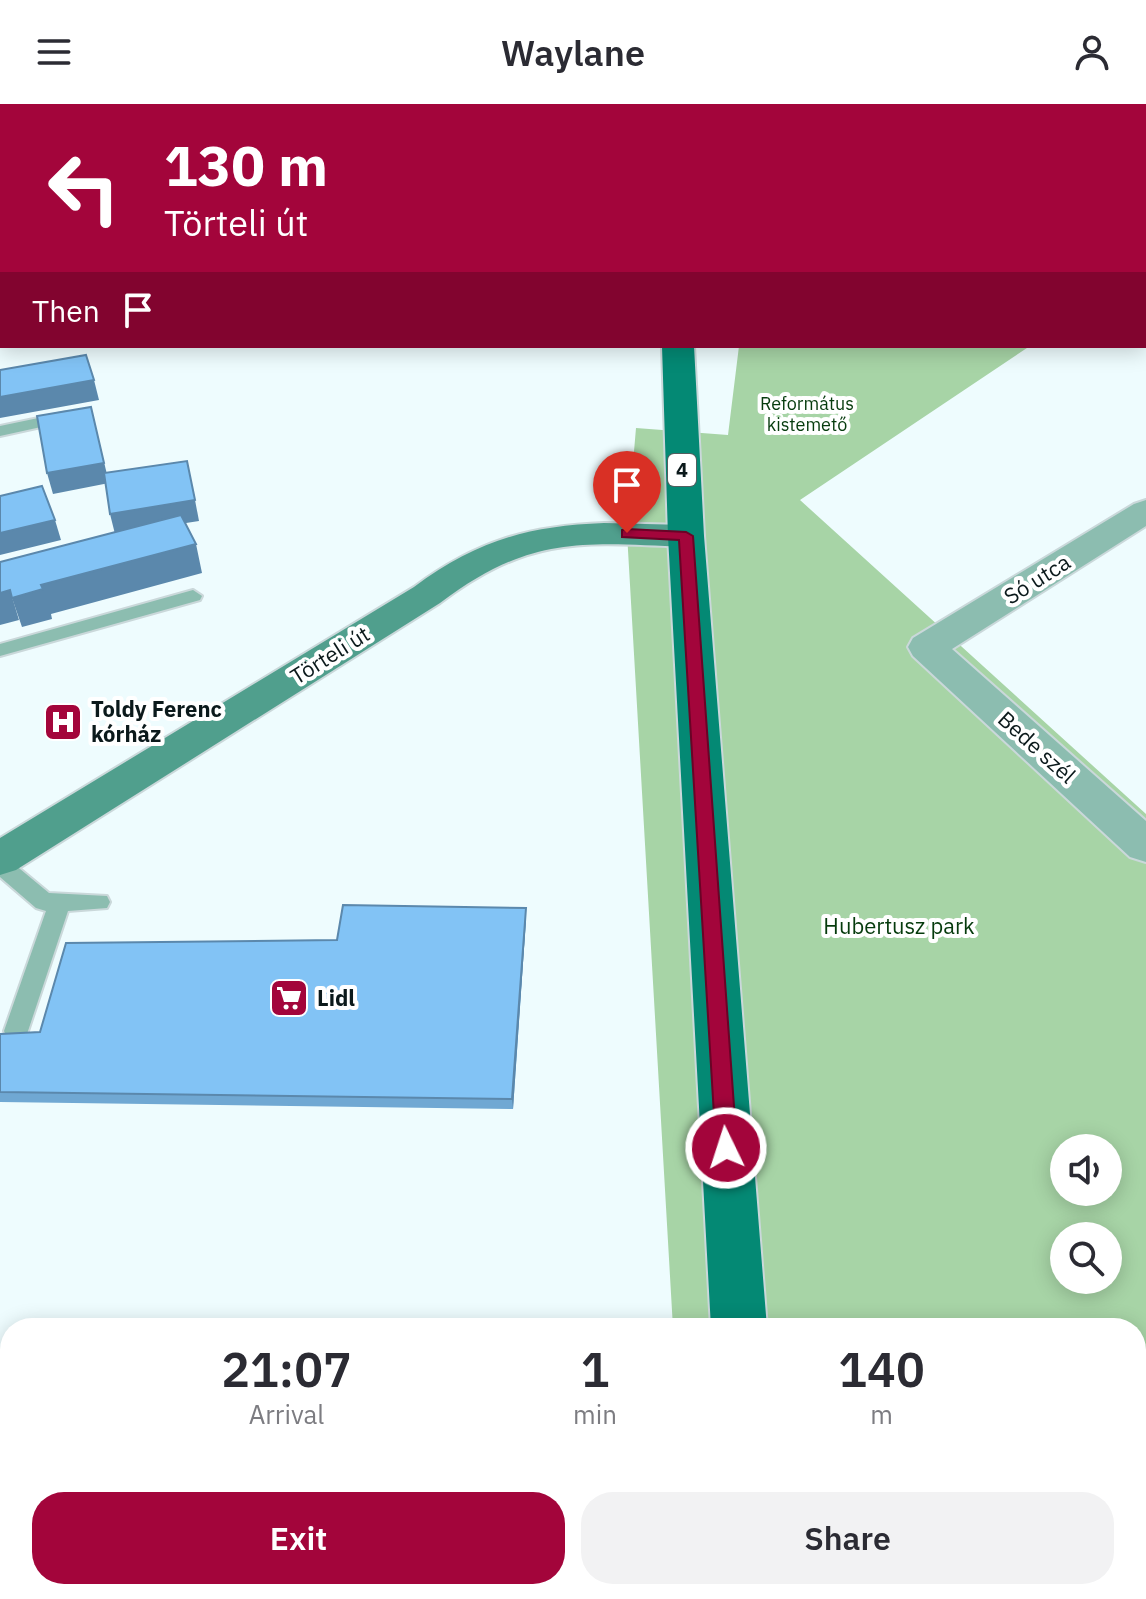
<!DOCTYPE html>
<html lang="en">
<head>
<meta charset="utf-8">
<style>
  :root { --surface:#fff; --page:#f2f2f3; --text:#2b2b33; --muted:#7c7c81; --accent:#a3053b }
  body { margin:0; font-family:"IBM Plex Sans",sans-serif; background:var(--page); color:var(--text); height:100vh; display:flex; flex-direction:column; font-size:30px; white-space:nowrap }
  * { box-sizing:border-box; margin:0 }
  p { font-size:26px; color:var(--muted) }
  .icon { flex:none; width:44px; height:44px; fill:none; stroke:currentColor; stroke-width:2; stroke-linecap:round; stroke-linejoin:round }
  .map { position:relative; flex:1; overflow:hidden }
  .panel { position:absolute; left:0px; top:1214px; width:1146px; height:282px; display:flex; flex-direction:column; background:var(--surface); border-radius:32px 32px 0 0; box-shadow:0 4px 20px #0003 }
  .panel>* { flex:none }
  .hud { position:absolute; left:0px; top:0px; width:1146px; height:244px; box-shadow:0 4px 20px #0003; background:#a3053b; color:#fff; overflow:hidden }
  .fabs { position:absolute; left:1050px; top:1030px; display:grid; gap:16px }
  .fabs a { display:grid; place-items:center; width:72px; height:72px; border-radius:50%; background:var(--surface); box-shadow:0 4px 20px #0003; font-size:40px }
  .pin { position:absolute; display:grid; place-items:center; width:68px; height:68px; color:#fff; margin:-82px -34px; border-radius:50% 50% 50% 0; rotate:-45deg; box-shadow:0 0 8px #0007 }
  .pin .icon { rotate:45deg }
  .me { position:absolute; width:88px; margin:-44px; rotate:356deg; stroke-linejoin:round; filter:drop-shadow(0 0 6px #0008) }
  .turn { display:flex; align-items:center; gap:28px; height:168px; padding:0 32px; font-size:36px }
  .turn .icon { width:104px; height:104px; stroke-width:2.5 }
  .turn b { display:block; font-size:56px; line-height:68px }
  .then { display:flex; align-items:center; height:76px; padding:0 32px; background:#0003; gap:16px; font-size:30px }
  .eta { display:flex; justify-content:space-evenly; align-items:center; height:136px; text-align:center }
  .eta b { font-size:48px; font-weight:600; line-height:56px }
  .primary-button { display:flex; gap:16px; margin-top:auto; padding:16px 32px }
  .primary-button a { flex:1; height:92px; border-radius:32px; background:var(--accent); color:#fff; font-size:32px; font-weight:600; line-height:92px; text-align:center }
  .primary-button a+a { background:var(--page); color:var(--text) }
  header { display:flex; justify-content:space-between; align-items:center; height:104px; padding:0 32px; background:var(--surface); font-size:36px; font-weight:600 }
  .map>svg:first-child { display:block }
  .green { fill:#a7d4a6; fill-rule:evenodd }
  .lines { fill:none; stroke-linecap:round; stroke-linejoin:round }
  .service-casing { stroke:#cad8da; stroke-width:4 }
  .minor-casing { stroke:#cad8da; stroke-width:4 }
  .secondary-casing { stroke:#cad8da; stroke-width:4 }
  .primary-casing { stroke:#cad8da; stroke-width:4 }
  .service { fill:#8cbdb0; fill-rule:evenodd }
  .minor { fill:#8cbdb0; fill-rule:evenodd }
  .secondary { fill:#509f8d; fill-rule:evenodd }
  .primary { fill:#048974; fill-rule:evenodd }
  .wall { fill:#70a8d3 }
  .shaded-wall { fill:#5b88ac }
  .building { fill:#82c3f5; stroke:#5b88ac; stroke-width:2 }
  .route { fill:#a3053b; stroke:#6a0326; stroke-width:2 }
  .labels { text-anchor:middle; stroke-width:8; stroke-linejoin:round; paint-order:stroke }
  .far-park-label { font-size:18px; fill:#063b0d; stroke:#fff }
  .shield { fill:#fff; stroke:#545e5f; stroke-width:2 }
  .shield-label { font-size:20px; font-weight:bold; fill:#0b191b }
  .street-label { font-size:22px; fill:#0b191b; stroke:#fff }
  .poi-label { font-size:22px; font-weight:bold; fill:#0b191b; stroke:#fff; text-anchor:start }
  .park-label { font-size:22px; fill:#063b0d; stroke:#fff }
</style>
</head>
<body>
<header><svg class="icon" aria-label="menu" viewBox="0 0 24 24"><path d="M4 6h16M4 12h16M4 18h16"/></svg>Waylane<svg class="icon" aria-label="person" viewBox="0 0 24 24"><circle cx="12" cy="8" r="4"/><path d="M4 21q1-7 8-7t8 7"/></svg></header>
<div class="map">
<svg width="1146" height="1495" viewBox="0 0 1146 1495">
  <rect width="100%" height="100%" fill="#eefcfe"/>
  <path class="green" d="M739,242H1030L800,396L1146,710V1495H685V1486H1136V1224H673L627,429L636,324L728,331ZM1064,1044H1108V1088H1064ZM1064,1132H1108V1176H1064Z"/>
  <g class="lines">
    <g class="service-casing">
      <g id="service">
        <polygon points="67,308 73,310 75,313 73,316 0,332 0,322"/>
        <polygon points="193,486 202,492 200,496 0,552 0,540"/>
        <polygon points="0,753 8,755 49,789 107,792 110,798 107,804 68,807 28,927 25,934 16,937 7,934 4,927 46,807 36,804 0,773"/>
      </g>
    </g>
    <g class="minor-casing">
      <g id="minor">
        <polygon points="1016,0 1043,0 1045,2 1017,2"/>
        <polygon points="1144,58 1146,59 1146,75 1144,75"/>
        <polygon points="0,62 2,62 0,88"/>
        <rect x="0" y="128" width="2" height="18"/>
        <polygon points="1146,396 1146,422 952,545 1146,717 1146,758 1130,753 913,552 908,543 913,534 1134,400"/>
      </g>
    </g>
    <g class="secondary-casing">
      <path id="secondary" d="M604,419L686,421L699,424L704,432L699,440L686,443C580,438 529,432 440,499L16,766L0,771V734L414,483C476,437 527,422 604,419Z"/>
    </g>
    <g class="primary-casing">
      <g id="primary">
        <polygon points="639,0 664,0 666,2 640,2"/>
        <polygon points="662,242 694,242 704,432 767,1224 711,1224 668,432"/>
        <polygon points="726,1486 788,1486 790,1495 726,1495"/>
      </g>
    </g>
    <use href="#service" class="service"/>
    <use href="#minor" class="minor"/>
    <use href="#secondary" class="secondary"/>
    <use href="#primary" class="primary"/>
  </g>
  <g class="wall">
    <polygon points="790,0 896,0 892,2 791,2"/>
    <polygon points="526,804 526,815 513,1005 0,998 0,930 40,928 337,836"/>
  </g>
  <g class="shaded-wall">
    <polygon points="79,0 91,0 92,2 58,2"/>
    <polygon points="849,0 896,0 892,2 845,2"/>
    <polygon points="94,276 99,296 0,314 0,293"/>
    <polygon points="91,303 109,379 53,390 47,369"/>
    <polygon points="195,396 199,417 115,430 110,410"/>
    <polygon points="55,416 61,436 0,451 0,429"/>
    <polygon points="196,440 202,469 51,510 52,515 22,523 12,494 41,481"/>
    <polygon points="10,486 19,516 0,521 0,489"/>
    <polygon points="526,804 526,815 513,1005 512,995"/>
  </g>
  <g class="building">
    <polygon points="24,0 79,0 58,2 24,2"/>
    <polygon points="487,0 560,0 561,2 474,2"/>
    <polygon points="830,0 849,0 845,2 834,2"/>
    <polygon points="86,251 94,276 0,293 0,266"/>
    <polygon points="91,303 104,359 47,369 37,312"/>
    <polygon points="187,357 195,396 110,410 104,369"/>
    <polygon points="42,382 55,416 0,429 0,392"/>
    <polygon points="181,411 196,440 41,481 43,485 12,494 10,486 0,489 0,458"/>
    <polygon points="343,801 526,804 512,995 0,988 0,930 40,928 66,839 337,836"/>
  </g>
  <polygon class="route" points="627,425 686,428 693,432 737,1044 734,1050 726,1053 719,1050 716,1044 679,436 622,433 622,426"/>
  <defs>
    <g id="hospital-square" transform="scale(2)"><rect x="-9" y="-9" width="18" height="18" rx="4" fill="#a3053b" stroke="#fff"/><path d="M-5-5h3v3.5h4V-5h3V5h-3V1.5h-4V5h-3Z" fill="#fff"/></g>
    <g id="supermarket-square" transform="scale(2)"><rect x="-9" y="-9" width="18" height="18" rx="4" fill="#a3053b" stroke="#fff"/><path d="M-6-5.5h2.5l.6 2H6L4.5 2H-2.5L-4.4-4H-6ZM-1.5 3.2a1.3 1.3 0 1 0 .1 0ZM3 3.2a1.3 1.3 0 1 0 .1 0Z" fill="#fff"/></g>
  </defs>
  <g fill-rule="evenodd">
    <use href="#hospital-square" x="63" y="618"/>
    <use href="#supermarket-square" x="289" y="894"/>
  </g>
  <g class="labels">
    <g class="far-park-label">
      <text x="807" y="306">Református<tspan x="807" dy="21">kistemető</tspan></text>
    </g>
    <rect class="shield" x="668" y="350" width="28" height="32" rx="6"/>
    <g class="shield-label">
      <text x="682" y="373">4</text>
    </g>
    <g class="street-label">
      <text transform="translate(1037 475) rotate(-32)" y="8">Só utca</text>
      <text transform="translate(330 551) rotate(-32)" y="8">Törteli út</text>
      <text transform="translate(1037 643) rotate(42)" y="8">Bede szél</text>
    </g>
    <g class="poi-label">
      <text x="91" y="613">Toldy Ferenc<tspan x="91" dy="25">kórház</tspan></text>
      <text x="317" y="902">Lidl</text>
    </g>
    <g class="park-label">
      <text x="899" y="830">Hubertusz park</text>
    </g>
  </g>
</svg>
<div class="fabs">
<a><svg class="icon" aria-label="sound" viewBox="0 0 24 24"><path d="M4 9h4l5-4v14l-5-4H4zM17 9q2 3 0 6"/></svg></a>
<a><svg class="icon" aria-label="search" viewBox="0 0 24 24"><circle cx="10" cy="10" r="6"/><path d="M15 15l6 6"/></svg></a>
</div>
<div class="pin" style="left:627px;top:429px;background:#d93025"><svg class="icon" aria-label="arrive" viewBox="0 0 24 24"><path d="M6 21V4h12l-3 4 3 4H6"/></svg></div>
<svg class="me" style="left:726px;top:1044px" viewBox="-20 -20 40 40"><circle r="17" fill="#a3053b" stroke="#fff" stroke-width="3"/><path d="M0-11L8 9 0 5-8 9z" fill="#fff"/></svg>
<div class="hud">
<div class="turn"><svg class="icon" aria-label="left" viewBox="0 0 24 24"><path d="M17 20v-9H6M10 6l-5 5 5 5"/></svg><div><b>130 m</b>Törteli út</div></div>
<div class="then">Then<svg class="icon" aria-label="arrive" viewBox="0 0 24 24"><path d="M6 21V4h12l-3 4 3 4H6"/></svg></div>
</div>
<section class="panel">
<div class="eta">
<div><b>21:07</b><p>Arrival</p></div>
<div><b>1</b><p>min</p></div>
<div><b>140</b><p>m</p></div>
</div>
<div class="primary-button"><a>Exit</a><a>Share</a></div>
</section>
</div>
</body>
</html>
